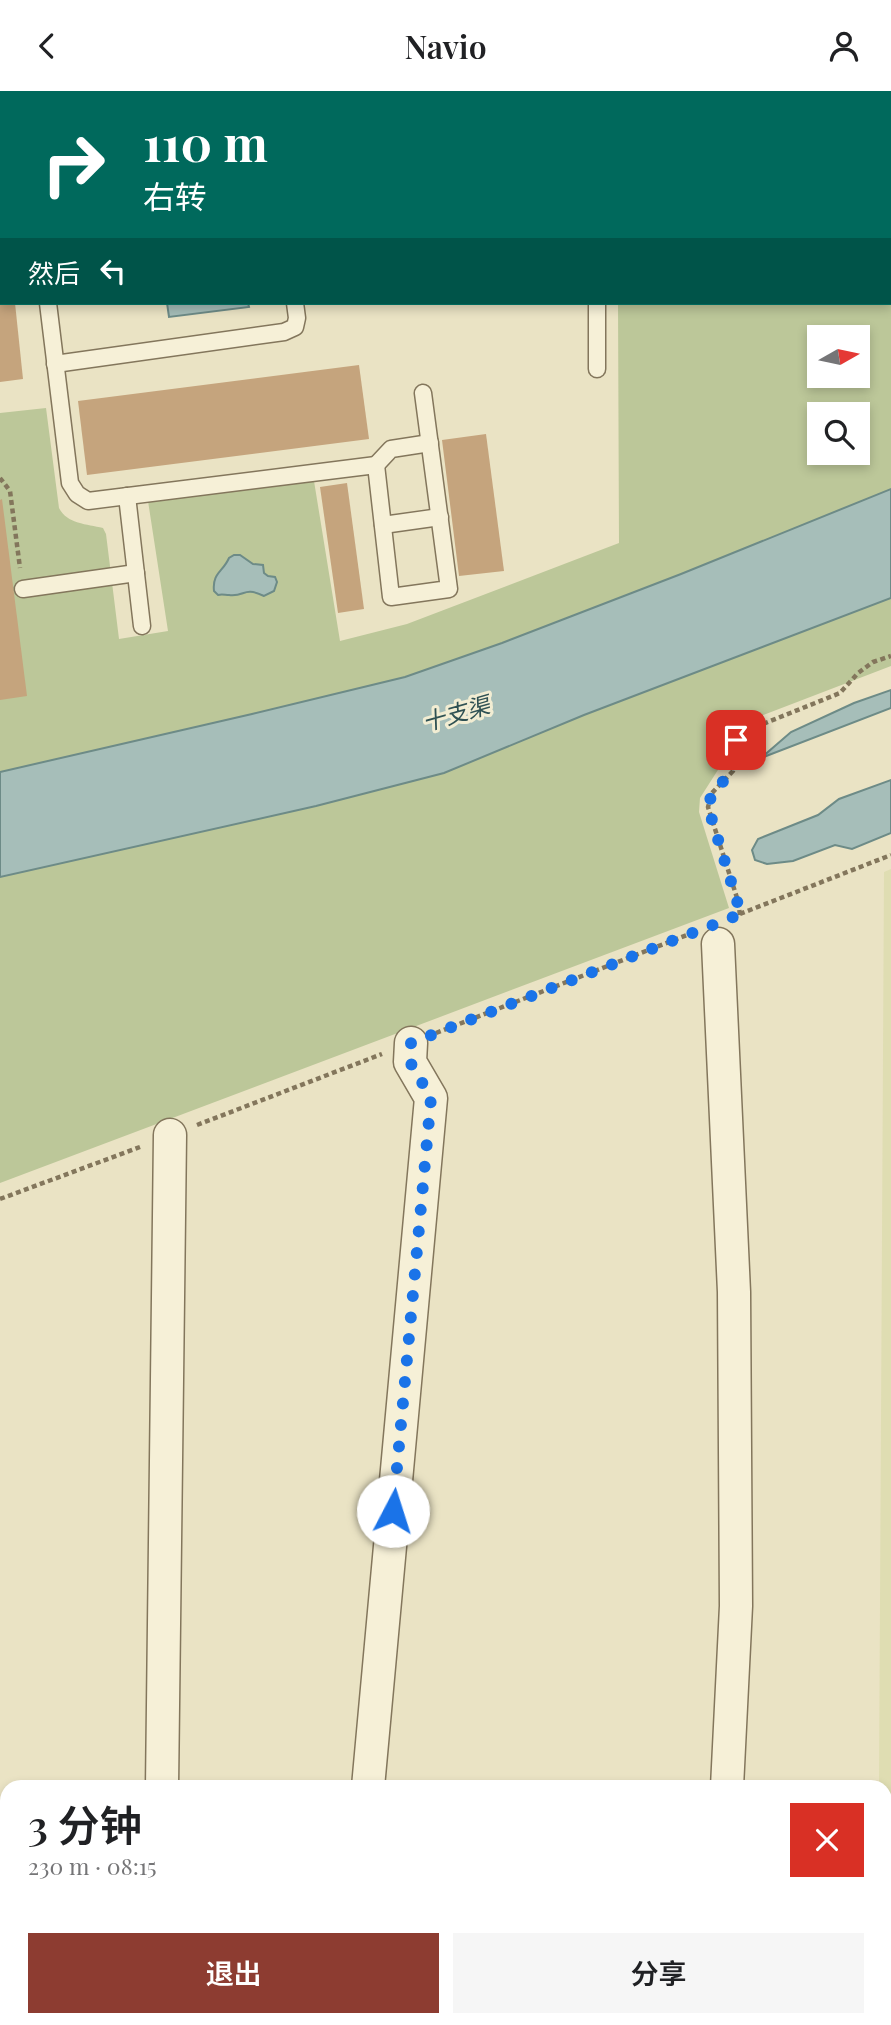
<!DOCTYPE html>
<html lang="zh">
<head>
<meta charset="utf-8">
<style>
  :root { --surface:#fff; --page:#f6f6f6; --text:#202124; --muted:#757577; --accent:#8d3c31 }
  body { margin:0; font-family:"Playfair Display","Noto Sans SC",serif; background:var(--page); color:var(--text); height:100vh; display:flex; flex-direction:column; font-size:26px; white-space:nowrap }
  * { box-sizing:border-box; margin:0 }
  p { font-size:23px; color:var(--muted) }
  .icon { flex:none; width:38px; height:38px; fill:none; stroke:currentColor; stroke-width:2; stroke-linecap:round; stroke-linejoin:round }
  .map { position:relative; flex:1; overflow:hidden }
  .panel { position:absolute; left:0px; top:1689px; width:892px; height:247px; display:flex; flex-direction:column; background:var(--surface); border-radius:21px 21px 0 0; box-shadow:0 4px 10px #0003 }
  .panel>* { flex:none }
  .guide { position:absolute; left:0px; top:0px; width:892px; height:214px; box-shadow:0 4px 10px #0003; background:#00695c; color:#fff; overflow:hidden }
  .needle { width:46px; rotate:81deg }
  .controls { position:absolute; left:807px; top:234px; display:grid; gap:14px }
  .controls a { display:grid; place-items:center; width:63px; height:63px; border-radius:0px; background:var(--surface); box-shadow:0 4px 10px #0003; font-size:35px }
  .pin { position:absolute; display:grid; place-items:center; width:60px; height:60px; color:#fff; margin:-30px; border-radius:14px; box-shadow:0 4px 10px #0006 }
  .me { position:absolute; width:77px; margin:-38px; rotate:5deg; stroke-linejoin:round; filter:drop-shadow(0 0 5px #0008) }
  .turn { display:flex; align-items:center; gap:24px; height:147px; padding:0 28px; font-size:32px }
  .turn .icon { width:91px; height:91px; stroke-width:2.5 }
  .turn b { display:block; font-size:49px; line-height:60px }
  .then { display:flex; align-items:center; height:66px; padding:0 28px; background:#0003; gap:14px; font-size:26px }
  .round { display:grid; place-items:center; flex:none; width:74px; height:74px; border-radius:0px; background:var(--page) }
  .headline { display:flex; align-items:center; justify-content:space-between; height:119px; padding:0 28px }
  h1 { font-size:42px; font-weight:600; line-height:52px }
  .button { display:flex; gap:14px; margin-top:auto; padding:14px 28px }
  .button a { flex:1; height:80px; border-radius:0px; background:var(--accent); color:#fff; font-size:28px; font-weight:600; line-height:80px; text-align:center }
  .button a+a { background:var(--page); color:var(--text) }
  header { display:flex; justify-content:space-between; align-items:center; height:91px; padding:0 28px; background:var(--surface); font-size:32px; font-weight:600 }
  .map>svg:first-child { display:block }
  .farmland { fill:#dfddb2 }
  .green { fill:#bcc799; fill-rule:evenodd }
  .water { fill:#a6beb9; stroke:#6d8b87; stroke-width:2 }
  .building { fill:#c5a47d }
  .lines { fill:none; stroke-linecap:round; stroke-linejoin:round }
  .service-casing { stroke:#83765c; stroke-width:19 }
  .minor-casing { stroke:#83765c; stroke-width:35 }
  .path { stroke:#83765c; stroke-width:4.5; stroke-dasharray:5 3.5; stroke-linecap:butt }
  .service { stroke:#f6f0d7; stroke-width:16 }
  .minor { stroke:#f6f0d7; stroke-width:32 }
  .route { stroke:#1a73e8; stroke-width:12; stroke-dasharray:0 21.6 }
  .labels { text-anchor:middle; stroke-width:6; stroke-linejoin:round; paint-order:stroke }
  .water-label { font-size:23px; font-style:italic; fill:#2f5153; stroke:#f2edd3 }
</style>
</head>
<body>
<header><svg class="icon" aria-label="back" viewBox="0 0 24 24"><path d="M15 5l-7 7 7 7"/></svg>Navio<svg class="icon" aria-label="person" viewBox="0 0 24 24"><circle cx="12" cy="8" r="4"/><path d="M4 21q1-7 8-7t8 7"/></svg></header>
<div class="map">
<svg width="891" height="1934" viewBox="0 0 891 1934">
  <rect width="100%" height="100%" fill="#eae3c4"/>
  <polygon class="farmland" points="891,778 891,1934 877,1934 877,1929 886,1928 886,1696 879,1696 884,781"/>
  <g class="green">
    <path d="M716,0H891V398L681,483L502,552L405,586L252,623L0,681V322L46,317L59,417C67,433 87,433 103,437L106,443L119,548L168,540L148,410L314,390L340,550L407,533L619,452L618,212H891V2H716ZM819,247H858V285H819ZM819,324H858V362H819Z"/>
    <polygon points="891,507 891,575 722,640 723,671 700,707 699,721 729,817 0,1092 0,786 316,715 444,682 584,624"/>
  </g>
  <g class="water">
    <polygon points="167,212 248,212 249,216 169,226"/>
    <polygon points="891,398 891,507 584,624 444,682 316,715 0,786 0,681 252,623 405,586 502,552 681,483"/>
    <path d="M234,464H240L253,473L263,474L264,482L268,485L275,486L277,491L274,500L264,505C243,495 246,506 229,504C225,504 222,503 218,504L214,500C212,482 223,481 229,467Z"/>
    <polygon points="891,599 891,617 761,667 791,641 854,612"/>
    <polygon points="891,689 891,742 852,758 835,754 793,770 767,773 755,769 752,759 758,748 818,724 839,708"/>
  </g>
  <g class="building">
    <polygon points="0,212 15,212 23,288 0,291"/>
    <polygon points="359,274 369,348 87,384 78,310"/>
    <polygon points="486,343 504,480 459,485 442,349"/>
    <polygon points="347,392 364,518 338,522 320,396"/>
    <polygon points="2,408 27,605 0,609 0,409"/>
    <rect x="113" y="1928" width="35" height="6"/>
    <rect x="151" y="1928" width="36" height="6"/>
    <rect x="199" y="1928" width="266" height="6"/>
    <polygon points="527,1928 556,1928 556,1934 528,1934"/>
    <rect x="623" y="1928" width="50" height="3"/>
    <rect x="680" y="1928" width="20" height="6"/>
    <rect x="704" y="1928" width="160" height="6"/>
  </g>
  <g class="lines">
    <g class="service-casing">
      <g id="service">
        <polyline points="106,0 106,2"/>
        <polyline points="268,0 269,2"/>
        <polyline points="598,2 612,0"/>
        <polyline points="0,71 2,70"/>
        <polyline points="48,212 70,392 77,403 88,410 376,374 391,506 449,498 423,302"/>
        <polyline points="55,273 284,241 295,236 297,227 295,212"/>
        <polyline points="597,278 597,212"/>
        <polyline points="376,374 391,358 430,352"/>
        <polyline points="127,405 142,535"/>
        <polyline points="383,434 440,426"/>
        <polyline points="23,498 136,482"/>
      </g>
    </g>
    <g class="minor-casing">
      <g id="minor">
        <polyline points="718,853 734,1201 736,1515 727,1696"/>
        <polyline points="162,1696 170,1044"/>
        <polyline points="368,1696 431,1007 410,971 411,952"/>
        <polyline points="886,1875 891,1875"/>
        <polyline points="0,1879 7,1879"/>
        <polyline points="501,1928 502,1934"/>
      </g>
    </g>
    <g class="path">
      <polyline points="0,387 10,400 20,477"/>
      <polyline points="740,824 738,810 708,716 712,702 733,680 736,649 748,639 840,602 858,582 873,571 891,565"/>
      <polyline points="732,826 891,764"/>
      <polyline points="436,942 692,842"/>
      <polyline points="197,1034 382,963"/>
      <polyline points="0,1108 140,1056"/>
    </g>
    <use href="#service" class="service"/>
    <use href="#minor" class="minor"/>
  </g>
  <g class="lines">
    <polyline class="route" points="393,1420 431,1007 410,971 411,952 741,823 708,716 712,702 733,680 736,649"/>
  </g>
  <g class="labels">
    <g class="water-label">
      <text transform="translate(456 623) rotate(-16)" y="8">十支渠</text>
    </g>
  </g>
</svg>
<div class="controls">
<a><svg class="needle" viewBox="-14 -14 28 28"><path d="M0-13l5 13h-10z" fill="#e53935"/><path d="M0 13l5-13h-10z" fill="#757577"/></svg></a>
<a><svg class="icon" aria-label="search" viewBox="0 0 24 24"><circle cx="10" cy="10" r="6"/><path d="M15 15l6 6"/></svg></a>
</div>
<div class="pin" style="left:736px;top:649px;background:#d93025"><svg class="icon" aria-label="arrive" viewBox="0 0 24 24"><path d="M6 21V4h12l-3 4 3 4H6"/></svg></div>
<svg class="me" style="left:393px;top:1420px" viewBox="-20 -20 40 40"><circle r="19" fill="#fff"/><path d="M0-13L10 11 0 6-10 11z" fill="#1a73e8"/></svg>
<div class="guide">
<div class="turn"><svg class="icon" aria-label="right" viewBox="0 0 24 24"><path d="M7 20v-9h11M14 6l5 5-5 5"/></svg><div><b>110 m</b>右转</div></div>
<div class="then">然后<svg class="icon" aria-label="left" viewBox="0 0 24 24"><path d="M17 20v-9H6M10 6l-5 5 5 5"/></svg></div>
</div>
<section class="panel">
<div class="headline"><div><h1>3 分钟</h1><p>230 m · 08:15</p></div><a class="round" style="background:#d93025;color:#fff"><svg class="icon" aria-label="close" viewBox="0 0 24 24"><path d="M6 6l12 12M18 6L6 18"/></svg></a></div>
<div class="button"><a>退出</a><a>分享</a></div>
</section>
</div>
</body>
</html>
